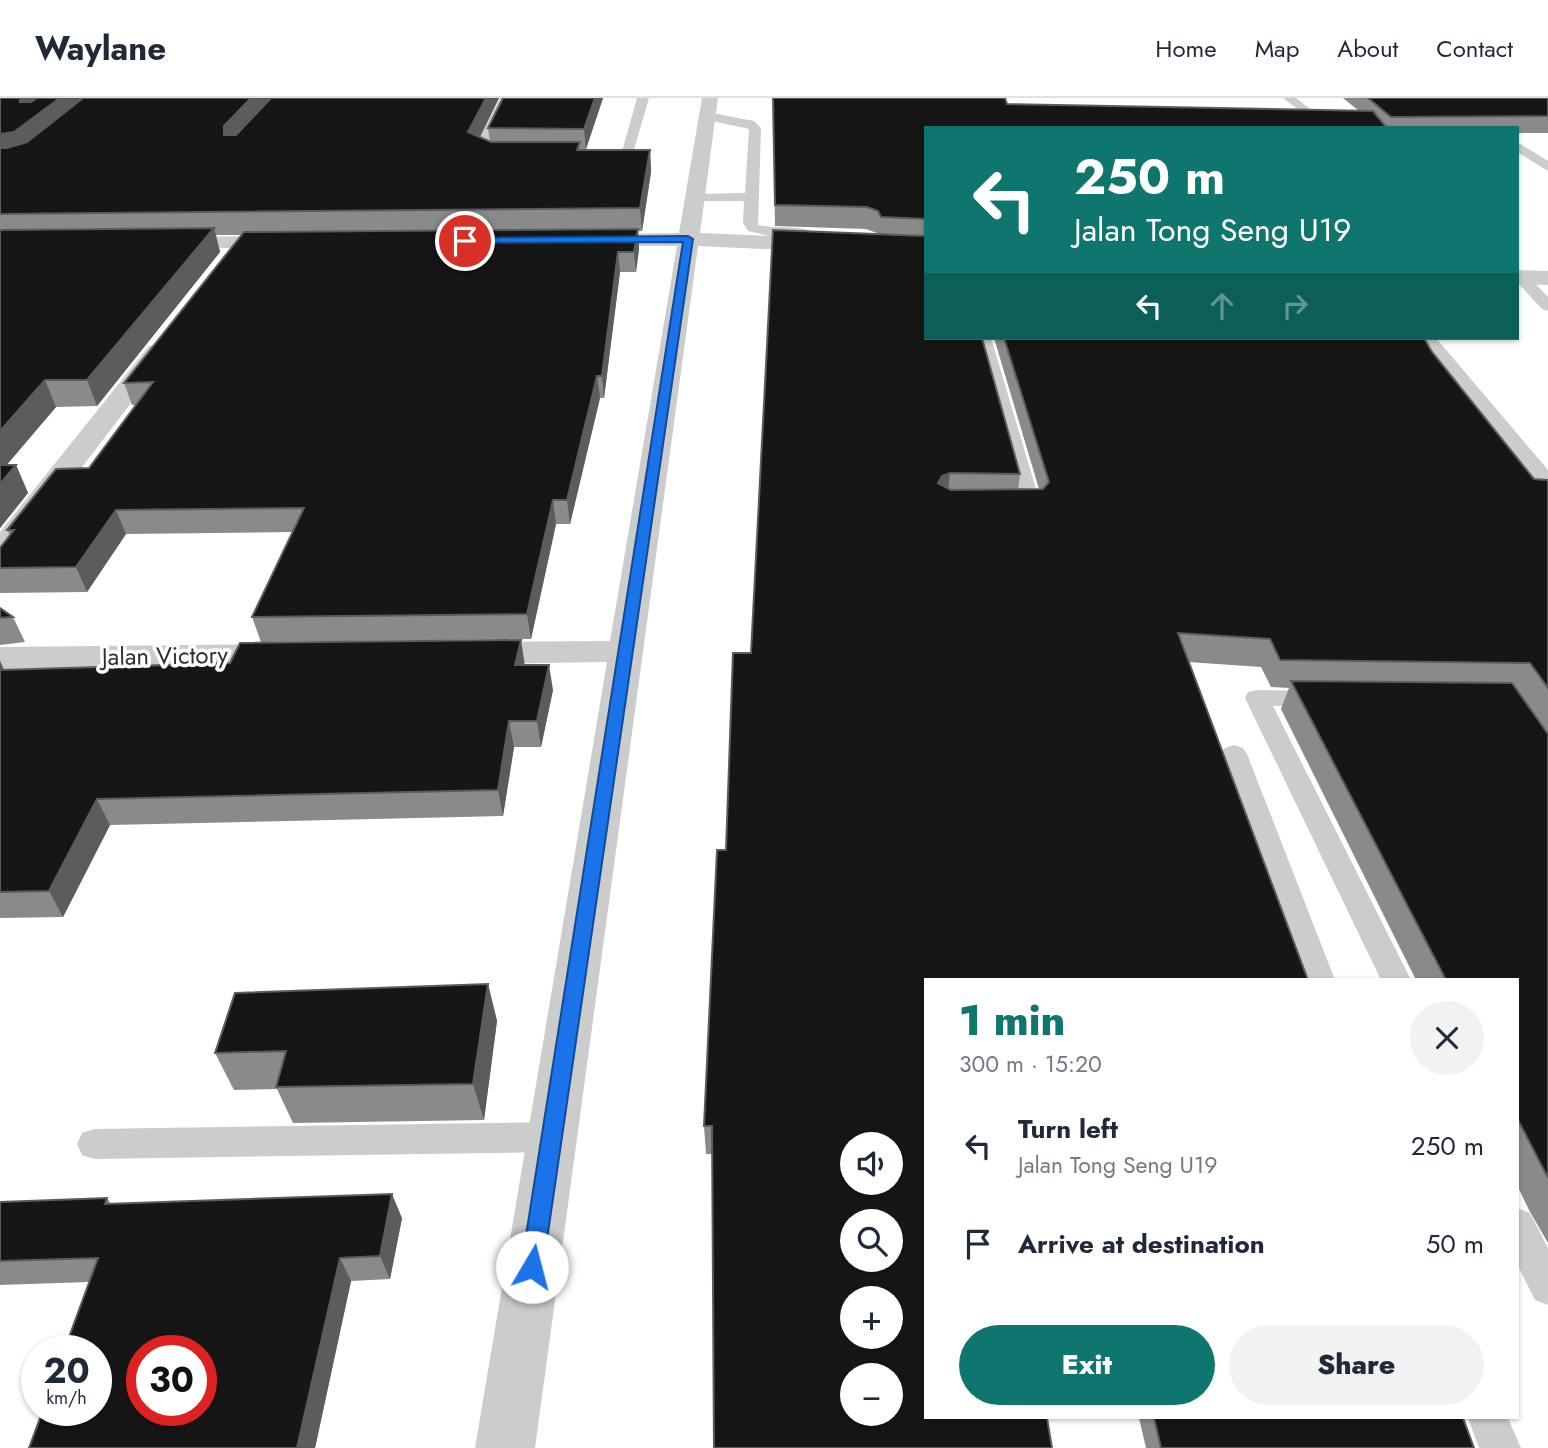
<!DOCTYPE html>
<html lang="en">
<head>
<meta charset="utf-8">
<style>
  :root { --surface:#fff; --page:#f2f2f3; --text:#1f2937; --muted:#747a83; --line:#e0e1e3; --accent:#0f766e }
  body { margin:0; font-family:Jost,sans-serif; background:var(--page); color:var(--text); height:100vh; display:flex; flex-direction:column; font-size:26px; white-space:nowrap }
  * { box-sizing:border-box; margin:0 }
  p { font-size:23px; color:var(--muted) }
  .icon { flex:none; width:38px; height:38px; fill:none; stroke:currentColor; stroke-width:2; stroke-linecap:round; stroke-linejoin:round }
  .map { position:relative; flex:1; overflow:hidden }
  .side { position:absolute; left:924px; top:880px; width:595px; height:441px; display:flex; flex-direction:column; background:var(--surface); border-radius:0px; box-shadow:0 2px 5px #0004 }
  .side>* { flex:none }
  .hud { position:absolute; left:924px; top:28px; width:595px; height:214px; border-radius:0px; box-shadow:0 2px 5px #0004; background:#0f766e; color:#fff; overflow:hidden }
  .tools { position:absolute; left:840px; top:1034px; display:grid; gap:14px }
  .tools a { display:grid; place-items:center; width:63px; height:63px; border-radius:50%; background:var(--surface); box-shadow:0 2px 5px #0004; font-size:35px }
  .speed { position:absolute; left:21px; top:1237px; display:flex; gap:14px; font-size:35px; font-weight:700; text-align:center }
  .speed>* { display:grid; place-content:center; width:91px; height:91px; border-radius:50%; background:var(--surface); box-shadow:0 2px 5px #0004; line-height:1 }
  .speed small { font-size:18px; font-weight:400 }
  .speed .limit { border:10px solid #d22; background:#fff; color:#111 }
  .pin { position:absolute; display:grid; place-items:center; width:60px; height:60px; color:#fff; margin:-30px; border:4px solid #fff; border-radius:50%; box-shadow:0 2px 7px #0007 }
  .me { position:absolute; width:77px; margin:-38px; rotate:8deg; stroke-linejoin:round; filter:drop-shadow(0 0 5px #0008) }
  .turn { display:flex; align-items:center; gap:24px; height:147px; padding:0 35px; font-size:32px }
  .turn .icon { width:91px; height:91px; stroke-width:2.5 }
  .turn b { display:block; font-size:49px; line-height:60px }
  .lanes { display:flex; align-items:center; height:66px; padding:0 35px; background:#0003; justify-content:center; gap:35px; direction:ltr }
  .lanes .off { opacity:.35 }
  .round { display:grid; place-items:center; flex:none; width:74px; height:74px; border-radius:37px; background:var(--page) }
  .overview { display:flex; align-items:center; justify-content:space-between; height:119px; padding:0 35px }
  h1 { font-size:42px; font-weight:800; line-height:52px; color:var(--accent) }
  .primary-button { display:flex; gap:14px; margin-top:auto; padding:14px 35px }
  .primary-button a { flex:1; height:80px; border-radius:42px; background:var(--accent); color:#fff; font-size:28px; font-weight:800; line-height:80px; text-align:center }
  .primary-button a+a { background:var(--page); color:var(--text) }
  ul { padding:0; list-style:none }
  li { display:flex; align-items:center; gap:21px; height:98px; padding:0 35px }
  li div { flex:1 }
  li b { display:block; font-size:26px }
  li em { font-style:normal }
  header { display:flex; align-items:center; gap:42px; box-sizing:border-box; height:98px; padding:0 35px; background:var(--surface); border-bottom:2px solid var(--line) }
  header strong { font-size:33px }
  nav { display:flex; gap:38px; margin-inline-start:auto; font-size:24px }
  .map>svg:first-child { display:block }
  .lines { fill:none; stroke-linecap:round; stroke-linejoin:round }
  .service { fill:#ccc; fill-rule:evenodd }
  .minor { fill:#ccc; fill-rule:evenodd }
  .wall { fill:#8a8a8a }
  .shaded-wall { fill:#5c5c5c }
  .building { fill:#161616; stroke:#5c5c5c; stroke-width:2; fill-rule:evenodd }
  .route { fill:#1a73e8; stroke:#114b97; stroke-width:2 }
  .labels { text-anchor:middle; stroke-width:7; stroke-linejoin:round; paint-order:stroke }
  .street-label { font-size:24px; fill:#2f2f2f; stroke:#fff }
</style>
</head>
<body>
<header>
<strong>Waylane</strong>
<nav><a>Home</a><a>Map</a><a>About</a><a>Contact</a></nav>
</header>
<div class="map">
<svg width="1548" height="1350" viewBox="0 0 1548 1350">
  <rect width="100%" height="100%" fill="#fff"/>
  <g class="lines">
    <g class="service">
      <path d="M500,0H512L486,50L507,58C497,66 481,61 473,51Z"/>
      <polygon points="637,0 649,0 633,55 619,61 590,61 590,55 617,53 623,50"/>
      <polygon points="1283,0 1296,0 1310,11 1300,13"/>
      <path d="M707,14L754,23L761,30L758,127C773,131 805,127 814,135L812,138L773,139L748,133L743,125L744,103H690L688,100L695,96L745,95L749,31L703,21L701,18Z"/>
      <polygon points="1517,44 1548,63 1548,73 1517,54"/>
      <polygon points="1521,174 1526,176 1548,199 1548,213 1542,211 1517,184 1517,175"/>
      <polygon points="975,240 991,240 1042,411 1039,415 1009,415 1006,411 1009,407 1020,405"/>
      <polygon points="1419,240 1436,240 1548,372 1548,391 1541,389"/>
      <polygon points="1257,592 1319,593 1328,595 1331,601 1328,607 1273,608 1411,882 1381,882 1245,600 1248,594"/>
      <polygon points="1234,647 1243,650 1247,656 1335,882 1305,882 1221,656 1225,650"/>
      <polygon points="551,1024 563,1028 568,1039 563,1050 551,1054 94,1061 82,1057 77,1046 82,1035 94,1031"/>
      <polygon points="1517,1110 1530,1115 1548,1150 1548,1207 1535,1202 1517,1166"/>
      <polygon points="1468,1320 1508,1320 1521,1350 1479,1350"/>
    </g>
    <g class="minor">
      <polygon points="702,0 718,0 700,135 926,145 926,158 698,148 535,1350 475,1350 607,564 469,566 457,563 452,555 457,547 469,544 610,543 677,148 587,148 579,147 576,142 579,137 587,136 679,135"/>
      <polygon points="288,138 296,139 299,144 296,149 167,151 159,150 156,145 159,140 167,139"/>
      <polygon points="1517,172 1548,173 1548,187 1517,186"/>
      <polygon points="158,246 167,248 170,253 167,258 11,462 0,464 0,434 149,248"/>
      <polygon points="287,546 299,549 304,557 299,565 287,568 0,571 0,549"/>
    </g>
  </g>
  <g class="wall">
    <polygon points="0,0 499,0 480,39 490,43 488,30 603,0 586,51 581,51 581,52 650,52 651,74 642,133 638,133 639,151 636,174 620,174 604,300 600,300 570,426 556,426 531,541 261,544 252,519 292,434 126,436 87,494 0,495 0,450 10,437 7,432 89,370 136,307 132,307 124,285 241,137 216,137 220,154 97,308 56,309 6,367 16,367 28,395 0,430"/>
    <polygon points="773,0 1007,6 1359,13 1343,0 1548,0 1548,35 1517,35 1517,30 926,30 926,240 1020,376 1018,392 1039,391 994,240 1424,240 1432,254 1534,381 1548,383 1548,1145 1529,1112 1517,1087 1517,882 1416,882 1281,611 1289,590 1271,589 1261,569 1188,564 926,882 712,1056 706,1056 704,1028 726,752 751,555 878,136 877,135 866,131 775,128"/>
    <polygon points="0,510 13,519 25,544 0,547"/>
    <polygon points="0,563 4,572 525,567 553,592 541,649 514,649 503,718 110,727 63,819 0,820"/>
    <polygon points="488,886 497,923 484,1022 293,1025 277,991 234,992 215,955"/>
    <polygon points="107,1100 111,1106 402,1120 390,1181 351,1183 315,1350 29,1350 89,1184 0,1187 0,1104"/>
    <polygon points="1139,1320 1463,1320 1474,1350 1146,1350"/>
  </g>
  <g class="shaded-wall">
    <polygon points="20,0 47,0 27,14 20,4"/>
    <polygon points="60,0 93,0 22,55 0,59 0,36"/>
    <polygon points="251,0 274,0 230,58 224,37 224,28"/>
    <polygon points="486,0 499,0 472,55 468,34"/>
    <polygon points="595,0 603,0 586,51 584,31"/>
    <polygon points="650,52 651,74 642,133 640,110"/>
    <polygon points="214,130 220,154 97,308 87,282"/>
    <polygon points="638,131 639,151 636,174 634,154"/>
    <polygon points="618,154 620,174 604,300 602,278"/>
    <polygon points="597,278 600,300 570,426 567,402"/>
    <polygon points="45,282 56,309 0,375 0,333"/>
    <polygon points="16,367 28,395 0,430 0,386"/>
    <polygon points="950,375 947,401 938,385 942,378"/>
    <polygon points="553,402 556,426 531,541 527,516"/>
    <polygon points="116,412 126,436 87,494 76,469"/>
    <polygon points="521,542 525,568 515,567"/>
    <polygon points="0,563 5,574 0,581"/>
    <polygon points="549,567 553,592 541,649 537,623"/>
    <polygon points="509,623 514,649 503,718 498,692"/>
    <polygon points="97,701 110,727 63,819 49,793"/>
    <polygon points="488,886 497,923 484,1022 473,986"/>
    <polygon points="392,1096 402,1120 390,1181 380,1158"/>
    <polygon points="340,1160 351,1183 315,1350 297,1350"/>
  </g>
  <g class="building">
    <polygon points="0,0 20,0 20,4 31,4 37,0 60,0 14,34 0,36"/>
    <polygon points="83,0 251,0 224,28 224,37 236,37 271,0 486,0 468,34 491,44 580,44 577,52 650,52 640,110 0,116 0,50 7,50 27,44"/>
    <polygon points="503,0 595,0 584,31 488,30"/>
    <polygon points="773,0 1005,0 1007,6 1373,13 1387,30 926,30 926,121 881,119 878,113 867,109 775,107"/>
    <polygon points="1368,0 1548,0 1548,18 1391,19"/>
    <polygon points="214,130 87,282 45,282 0,333 0,132"/>
    <polygon points="638,131 634,154 618,154 602,278 597,278 567,402 553,402 527,516 252,519 304,410 116,412 76,469 0,470 0,450 14,432 7,432 56,371 89,370 153,284 124,285 244,134"/>
    <path d="M773,132L926,138V240H982L1020,376L950,375L942,378L938,385L951,392L1043,391L1049,384L1004,240H1424L1432,254L1534,381L1547,382L1548,383V590L1530,565L1280,562L1270,541L1178,535L1308,882H926V1320H1047L1052,1350H714L712,1028H704L717,752H726L733,555H751ZM852,1046H891V1085H852ZM852,1124H891V1162H852ZM852,1200H891V1239H852ZM852,1278H891V1316H852Z"/>
    <polygon points="0,367 16,367 0,386"/>
    <polygon points="0,510 13,519 0,520"/>
    <polygon points="521,542 515,567 549,567 537,623 509,623 498,692 97,701 49,793 0,794 0,572 230,565 240,545"/>
    <polygon points="1291,583 1512,585 1548,636 1548,1080 1517,1020 1517,882 1446,882"/>
    <polygon points="488,886 473,986 276,989 286,953 215,955 235,895"/>
    <path d="M392,1096L380,1158L340,1160L297,1350H29L43,1312H96V1253H64L98,1160L0,1163V1104L107,1100L105,1106ZM142,1253H201V1312H142Z"/>
    <polygon points="1154,1320 1463,1320 1474,1350 1161,1350"/>
  </g>
  <polygon class="route" points="688,138 693,141 543,1169 540,1176 532,1179 524,1176 521,1169 683,144 465,145 461,143 465,140"/>
  <g class="labels">
    <g class="street-label">
      <text transform="translate(165 558) rotate(-1)" y="8">Jalan Victory</text>
    </g>
  </g>
</svg>
<div class="tools">
<a><svg class="icon" aria-label="sound" viewBox="0 0 24 24"><path d="M4 9h4l5-4v14l-5-4H4zM17 9q2 3 0 6"/></svg></a>
<a><svg class="icon" aria-label="search" viewBox="0 0 24 24"><circle cx="10" cy="10" r="6"/><path d="M15 15l6 6"/></svg></a>
<a>+</a>
<a>−</a>
</div>
<div class="speed"><div>20<small>km/h</small></div><div class="limit">30</div></div>
<div class="pin" style="left:465px;top:143px;background:#d93025"><svg class="icon" aria-label="arrive" viewBox="0 0 24 24"><path d="M6 21V4h12l-3 4 3 4H6"/></svg></div>
<svg class="me" style="left:532px;top:1169px" viewBox="-20 -20 40 40"><circle r="19" fill="#fff"/><path d="M0-13L10 11 0 6-10 11z" fill="#1a73e8"/></svg>
<div class="hud">
<div class="turn"><svg class="icon" aria-label="left" viewBox="0 0 24 24"><path d="M17 20v-9H6M10 6l-5 5 5 5"/></svg><div><b>250 m</b>Jalan Tong Seng U19</div></div>
<div class="lanes"><svg class="icon" aria-label="left" viewBox="0 0 24 24"><path d="M17 20v-9H6M10 6l-5 5 5 5"/></svg><svg class="icon off" aria-label="ahead" viewBox="0 0 24 24"><path d="M12 20V5M6 11l6-6 6 6"/></svg><svg class="icon off" aria-label="right" viewBox="0 0 24 24"><path d="M7 20v-9h11M14 6l5 5-5 5"/></svg></div>
</div>
<section class="side">
<div class="overview"><div><h1>1 min</h1><p>300 m · 15:20</p></div><a class="round"><svg class="icon" aria-label="close" viewBox="0 0 24 24"><path d="M6 6l12 12M18 6L6 18"/></svg></a></div>
<ul>
<li><svg class="icon" aria-label="left" viewBox="0 0 24 24"><path d="M17 20v-9H6M10 6l-5 5 5 5"/></svg><div><b>Turn left</b><p>Jalan Tong Seng U19</p></div><em>250 m</em></li>
<li><svg class="icon" aria-label="arrive" viewBox="0 0 24 24"><path d="M6 21V4h12l-3 4 3 4H6"/></svg><div><b>Arrive at destination</b></div><em>50 m</em></li>
</ul>
<div class="primary-button"><a>Exit</a><a>Share</a></div>
</section>
</div>
</body>
</html>
